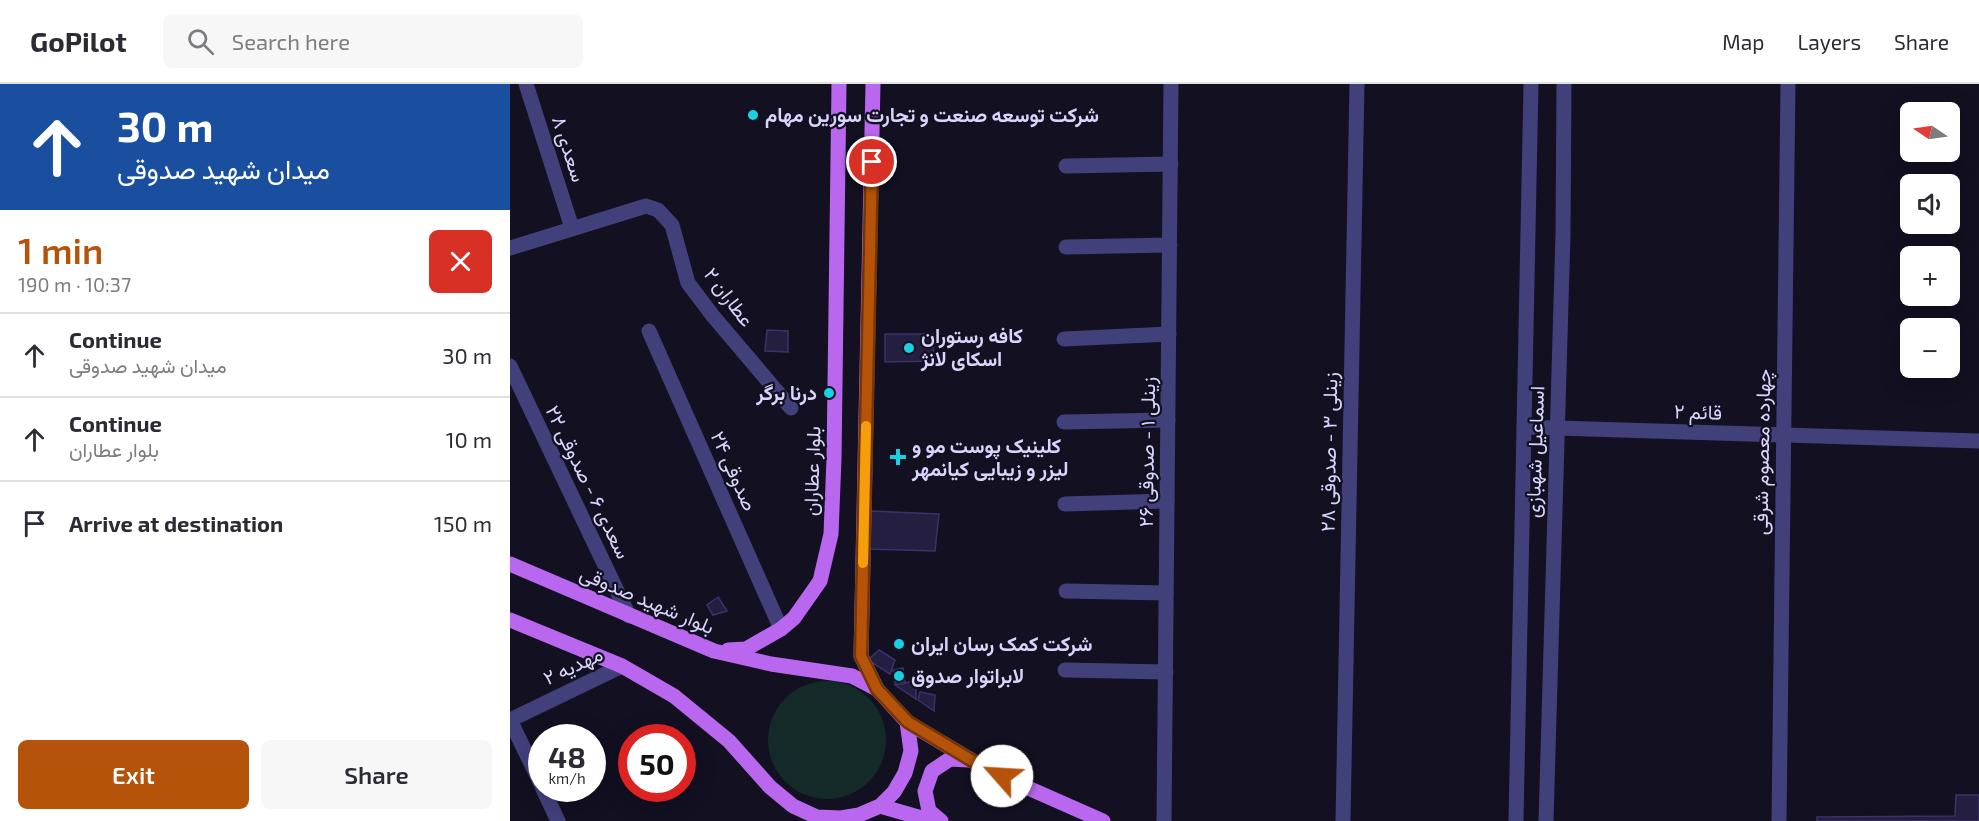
<!DOCTYPE html>
<html lang="en">
<head>
<meta charset="utf-8">
<style>
  :root { --surface:#fff; --page:#f7f7f7; --text:#2b2b33; --muted:#7c7c81; --line:#e1e1e2; --accent:#b45309 }
  body { margin:0; font-family:"Exo 2",Vazirmatn,sans-serif; background:var(--page); color:var(--text); height:100vh; display:flex; flex-direction:column; font-size:22px; white-space:nowrap }
  * { box-sizing:border-box; margin:0 }
  p { font-size:20px; color:var(--muted) }
  .icon { flex:none; width:33px; height:33px; fill:none; stroke:currentColor; stroke-width:2; stroke-linecap:round; stroke-linejoin:round }
  .map { position:relative; flex:1; overflow:hidden }
  .panel { display:flex; flex-direction:column; background:var(--surface); width:510px }
  .panel>* { flex:none }
  .hud { background:#1a4fa0; color:#fff; overflow:hidden }
  .needle { width:39px; rotate:283deg }
  .buttons { position:absolute; left:1390px; top:18px; display:grid; gap:12px }
  .buttons a { display:grid; place-items:center; width:60px; height:60px; border-radius:9px; background:var(--surface); box-shadow:0 6px 24px #0002; font-size:30px }
  .speed { position:absolute; left:18px; top:640px; display:flex; gap:12px; font-size:30px; font-weight:700; text-align:center }
  .speed>* { display:grid; place-content:center; width:78px; height:78px; border-radius:50%; background:var(--surface); box-shadow:0 6px 24px #0002; line-height:1 }
  .speed small { font-size:15px; font-weight:400 }
  .speed .limit { border:9px solid #d22; background:#fff; color:#111 }
  .pin { position:absolute; display:grid; place-items:center; width:51px; height:51px; color:#fff; margin:-26px; border:3px solid #fff; border-radius:50%; box-shadow:0 2px 6px #0007 }
  .me { position:absolute; width:66px; margin:-33px; rotate:296deg; stroke-linejoin:round; filter:drop-shadow(0 0 4px #0008) }
  .turn { display:flex; align-items:center; gap:21px; height:126px; padding:0 18px; font-size:27px }
  .turn .icon { width:78px; height:78px; stroke-width:2.5 }
  .turn b { display:block; font-size:42px; line-height:51px }
  .round { display:grid; place-items:center; flex:none; width:63px; height:63px; border-radius:9px; background:var(--page) }
  .overview { display:flex; align-items:center; justify-content:space-between; height:102px; padding:0 18px }
  h1 { font-size:36px; font-weight:600; line-height:45px; color:var(--accent) }
  .action { display:flex; gap:12px; margin-top:auto; padding:12px 18px }
  .action a { flex:1; height:69px; border-radius:9px; background:var(--accent); color:#fff; font-size:24px; font-weight:600; line-height:69px; text-align:center }
  .action a+a { background:var(--page); color:var(--text) }
  ul { padding:0; list-style:none }
  li { display:flex; align-items:center; gap:18px; height:84px; padding:0 18px; border-top:2px solid var(--line) }
  li div { flex:1 }
  li b { display:block; font-size:22px }
  li em { font-style:normal }
  header { display:flex; align-items:center; gap:36px; box-sizing:border-box; height:84px; padding:0 30px; background:var(--surface); border-bottom:2px solid var(--line) }
  header strong { font-size:28px }
  nav { display:flex; gap:33px; margin-inline-start:auto; font-size:21px }
  .search { width:420px; height:54px; background:var(--page); display:flex; align-items:center; gap:15px; box-sizing:border-box; padding:0 21px; border-radius:9px; color:var(--muted); font-size:22px }
  main { display:flex; flex:1; min-height:0 }
  .map>svg:first-child { display:block }
  .green { fill:#132a29 }
  .building { fill:#241e40; stroke:#3c326a; stroke-width:1.5 }
  .lines { fill:none; stroke-linecap:round; stroke-linejoin:round }
  .minor { stroke:#41407b; stroke-width:15 }
  .major { stroke:#ba67ef; stroke-width:15 }
  .route-casing { stroke:#753606; stroke-width:15 }
  .route { stroke:#b45309; stroke-width:10 }
  .slow { stroke:#f59e0b; stroke-width:10 }
  .poi-dot { fill:#17d2e3; stroke:#121021; stroke-width:2 }
  .labels { text-anchor:middle; stroke-width:4.5; stroke-linejoin:round; paint-order:stroke }
  .poi-label { font-size:20px; font-weight:bold; fill:#d8d4fb; stroke:#121021; text-anchor:start }
  .street-label { font-size:20px; fill:#d8d4fb; stroke:#121021 }
</style>
</head>
<body>
<header>
<strong>GoPilot</strong>
<div class="search"><svg class="icon" aria-label="search" viewBox="0 0 24 24"><circle cx="10" cy="10" r="6"/><path d="M15 15l6 6"/></svg>Search here</div>
<nav><a>Map</a><a>Layers</a><a>Share</a></nav>
</header>
<main>
<section class="panel">
<div class="hud">
<div class="turn"><svg class="icon" aria-label="ahead" viewBox="0 0 24 24"><path d="M12 20V5M6 11l6-6 6 6"/></svg><div><b>30 m</b>میدان شهید صدوقی</div></div>
</div>
<div class="overview"><div><h1>1 min</h1><p>190 m · 10:37</p></div><a class="round" style="background:#d93025;color:#fff"><svg class="icon" aria-label="close" viewBox="0 0 24 24"><path d="M6 6l12 12M18 6L6 18"/></svg></a></div>
<ul>
<li><svg class="icon" aria-label="ahead" viewBox="0 0 24 24"><path d="M12 20V5M6 11l6-6 6 6"/></svg><div><b>Continue</b><p>میدان شهید صدوقی</p></div><em>30 m</em></li>
<li><svg class="icon" aria-label="ahead" viewBox="0 0 24 24"><path d="M12 20V5M6 11l6-6 6 6"/></svg><div><b>Continue</b><p>بلوار عطاران</p></div><em>10 m</em></li>
<li><svg class="icon" aria-label="arrive" viewBox="0 0 24 24"><path d="M6 21V4h12l-3 4 3 4H6"/></svg><div><b>Arrive at destination</b></div><em>150 m</em></li>
</ul>
<div class="action"><a>Exit</a><a>Share</a></div>
</section>
<div class="map">
<svg width="1469" height="737" viewBox="0 0 1469 737">
  <rect width="100%" height="100%" fill="#121021"/>
  <circle class="green" cx="317" cy="656" r="59"/>
  <g class="building">
    <polygon points="257,246 278,247 278,268 255,267"/>
    <polygon points="375,250 424,250 423,277 375,278"/>
    <polygon points="360,427 429,430 425,467 358,465"/>
    <polygon points="208,513 217,527 203,531 197,521"/>
    <polygon points="369,566 385,576 380,590 358,576"/>
    <polygon points="393,584 395,598 385,599 383,586"/>
    <polygon points="406,597 406,615 385,601"/>
    <polygon points="410,608 425,611 424,627 408,616"/>
    <polygon points="1446,711 1469,711 1469,737 1307,737 1307,733 1445,732"/>
  </g>
  <g class="lines">
    <g class="minor">
      <polyline points="16,0 62,144"/>
      <polyline points="556,82 661,80"/>
      <polyline points="556,163 660,161"/>
      <polyline points="0,164 136,122 148,126 162,141 178,199 203,232 281,324"/>
      <polyline points="139,247 271,545"/>
      <polyline points="554,255 659,250"/>
      <polyline points="0,282 119,532"/>
      <polyline points="554,338 658,336"/>
      <polyline points="1014,343 1469,357"/>
      <polyline points="555,420 657,417"/>
      <polyline points="556,507 656,509"/>
      <polyline points="555,586 656,588"/>
      <polyline points="32,702 0,636 112,582"/>
      <polyline points="33,705 48,737"/>
      <polyline points="654,737 661,0"/>
      <polyline points="833,737 847,0"/>
      <polyline points="1006,737 1021,0"/>
      <polyline points="1036,737 1053,150 1054,0"/>
      <polyline points="1269,737 1278,0"/>
    </g>
    <g class="major">
      <polyline points="363,0 351,572 367,605"/>
      <polyline points="0,480 204,567 261,580 342,592 367,605 397,638 401,667 395,689 384,708 370,722 349,731 331,734 307,733 283,722 260,703 219,657 164,612 112,582 0,536"/>
      <polyline points="218,566 236,565 271,545 284,534 310,497 321,450 324,375 329,0"/>
      <polyline points="397,638 461,676 507,699 593,737"/>
      <polyline points="370,722 422,737"/>
      <polyline points="431,737 419,727 415,707 422,687 440,675 458,676"/>
    </g>
  </g>
  <g class="lines">
    <g class="route-casing">
      <polyline id="route" points="362,78 351,572 367,605 398,638 461,676 492,692"/>
    </g>
    <use href="#route" class="route"/>
    <polyline class="slow" points="353,479 356,342"/>
  </g>
  <g class="poi-dot">
    <circle cx="243" cy="31" r="6"/>
    <circle cx="399" cy="264" r="6"/>
    <circle cx="319" cy="309" r="6"/>
    <path d="M385 364h6v6h6v6h-6v6h-6v-6h-6v-6h6z"/>
    <circle cx="389" cy="560" r="6"/>
    <circle cx="389" cy="592" r="6"/>
  </g>
  <g class="labels">
    <g class="poi-label">
      <text x="255" y="38">شرکت توسعه صنعت و تجارت سورین مهام</text>
      <text x="411" y="259">کافه رستوران<tspan x="411" dy="23">اسکای لانژ</tspan></text>
      <text x="307" y="316" text-anchor="end">درنا برگر</text>
      <text x="402" y="369">کلینیک پوست مو و<tspan x="402" dy="23">لیزر و زیبایی کیانمهر</tspan></text>
      <text x="401" y="567">شرکت کمک رسان ایران</text>
      <text x="401" y="599">لابراتوار صدوق</text>
    </g>
    <g class="street-label">
      <text transform="translate(59 65) rotate(72)" y="7">سعدی ۸</text>
      <text transform="translate(219 213) rotate(53)" y="7">عطاران ۲</text>
      <text transform="translate(1188 328) rotate(2)" y="7">قائم ۲</text>
      <text transform="translate(637 368) rotate(-89)" y="7">زینلی ۱ - صدوقی ۲۶</text>
      <text transform="translate(819 368) rotate(-89)" y="7">زینلی ۳ - صدوقی ۲۸</text>
      <text transform="translate(1025 368) rotate(-88)" y="7">اسماعیل شهبازی</text>
      <text transform="translate(1252 368) rotate(-89)" y="7">چهارده معصوم شرقی</text>
      <text transform="translate(224 387) rotate(66)" y="7">صدوقی ۲۴</text>
      <text transform="translate(302 387) rotate(-88)" y="7">بلوار عطاران</text>
      <text transform="translate(78 398) rotate(64)" y="7">سعدی ۶ - صدوقی ۲۲</text>
      <text transform="translate(137 516) rotate(23)" y="7">بلوار شهید صدوقی</text>
      <text transform="translate(63 582) rotate(-25)" y="7">مهدیه ۲</text>
    </g>
  </g>
</svg>
<div class="buttons">
<a><svg class="needle" viewBox="-14 -14 28 28"><path d="M0-13l5 13h-10z" fill="#e53935"/><path d="M0 13l5-13h-10z" fill="#7c7c81"/></svg></a>
<a><svg class="icon" aria-label="sound" viewBox="0 0 24 24"><path d="M4 9h4l5-4v14l-5-4H4zM17 9q2 3 0 6"/></svg></a>
<a>+</a>
<a>−</a>
</div>
<div class="speed"><div>48<small>km/h</small></div><div class="limit">50</div></div>
<div class="pin" style="left:362px;top:78px;background:#d93025"><svg class="icon" aria-label="arrive" viewBox="0 0 24 24"><path d="M6 21V4h12l-3 4 3 4H6"/></svg></div>
<svg class="me" style="left:492px;top:692px" viewBox="-20 -20 40 40"><circle r="19" fill="#fff"/><path d="M0-13L10 11 0 6-10 11z" fill="#b45309"/></svg>
</div>
</main>
</body>
</html>
